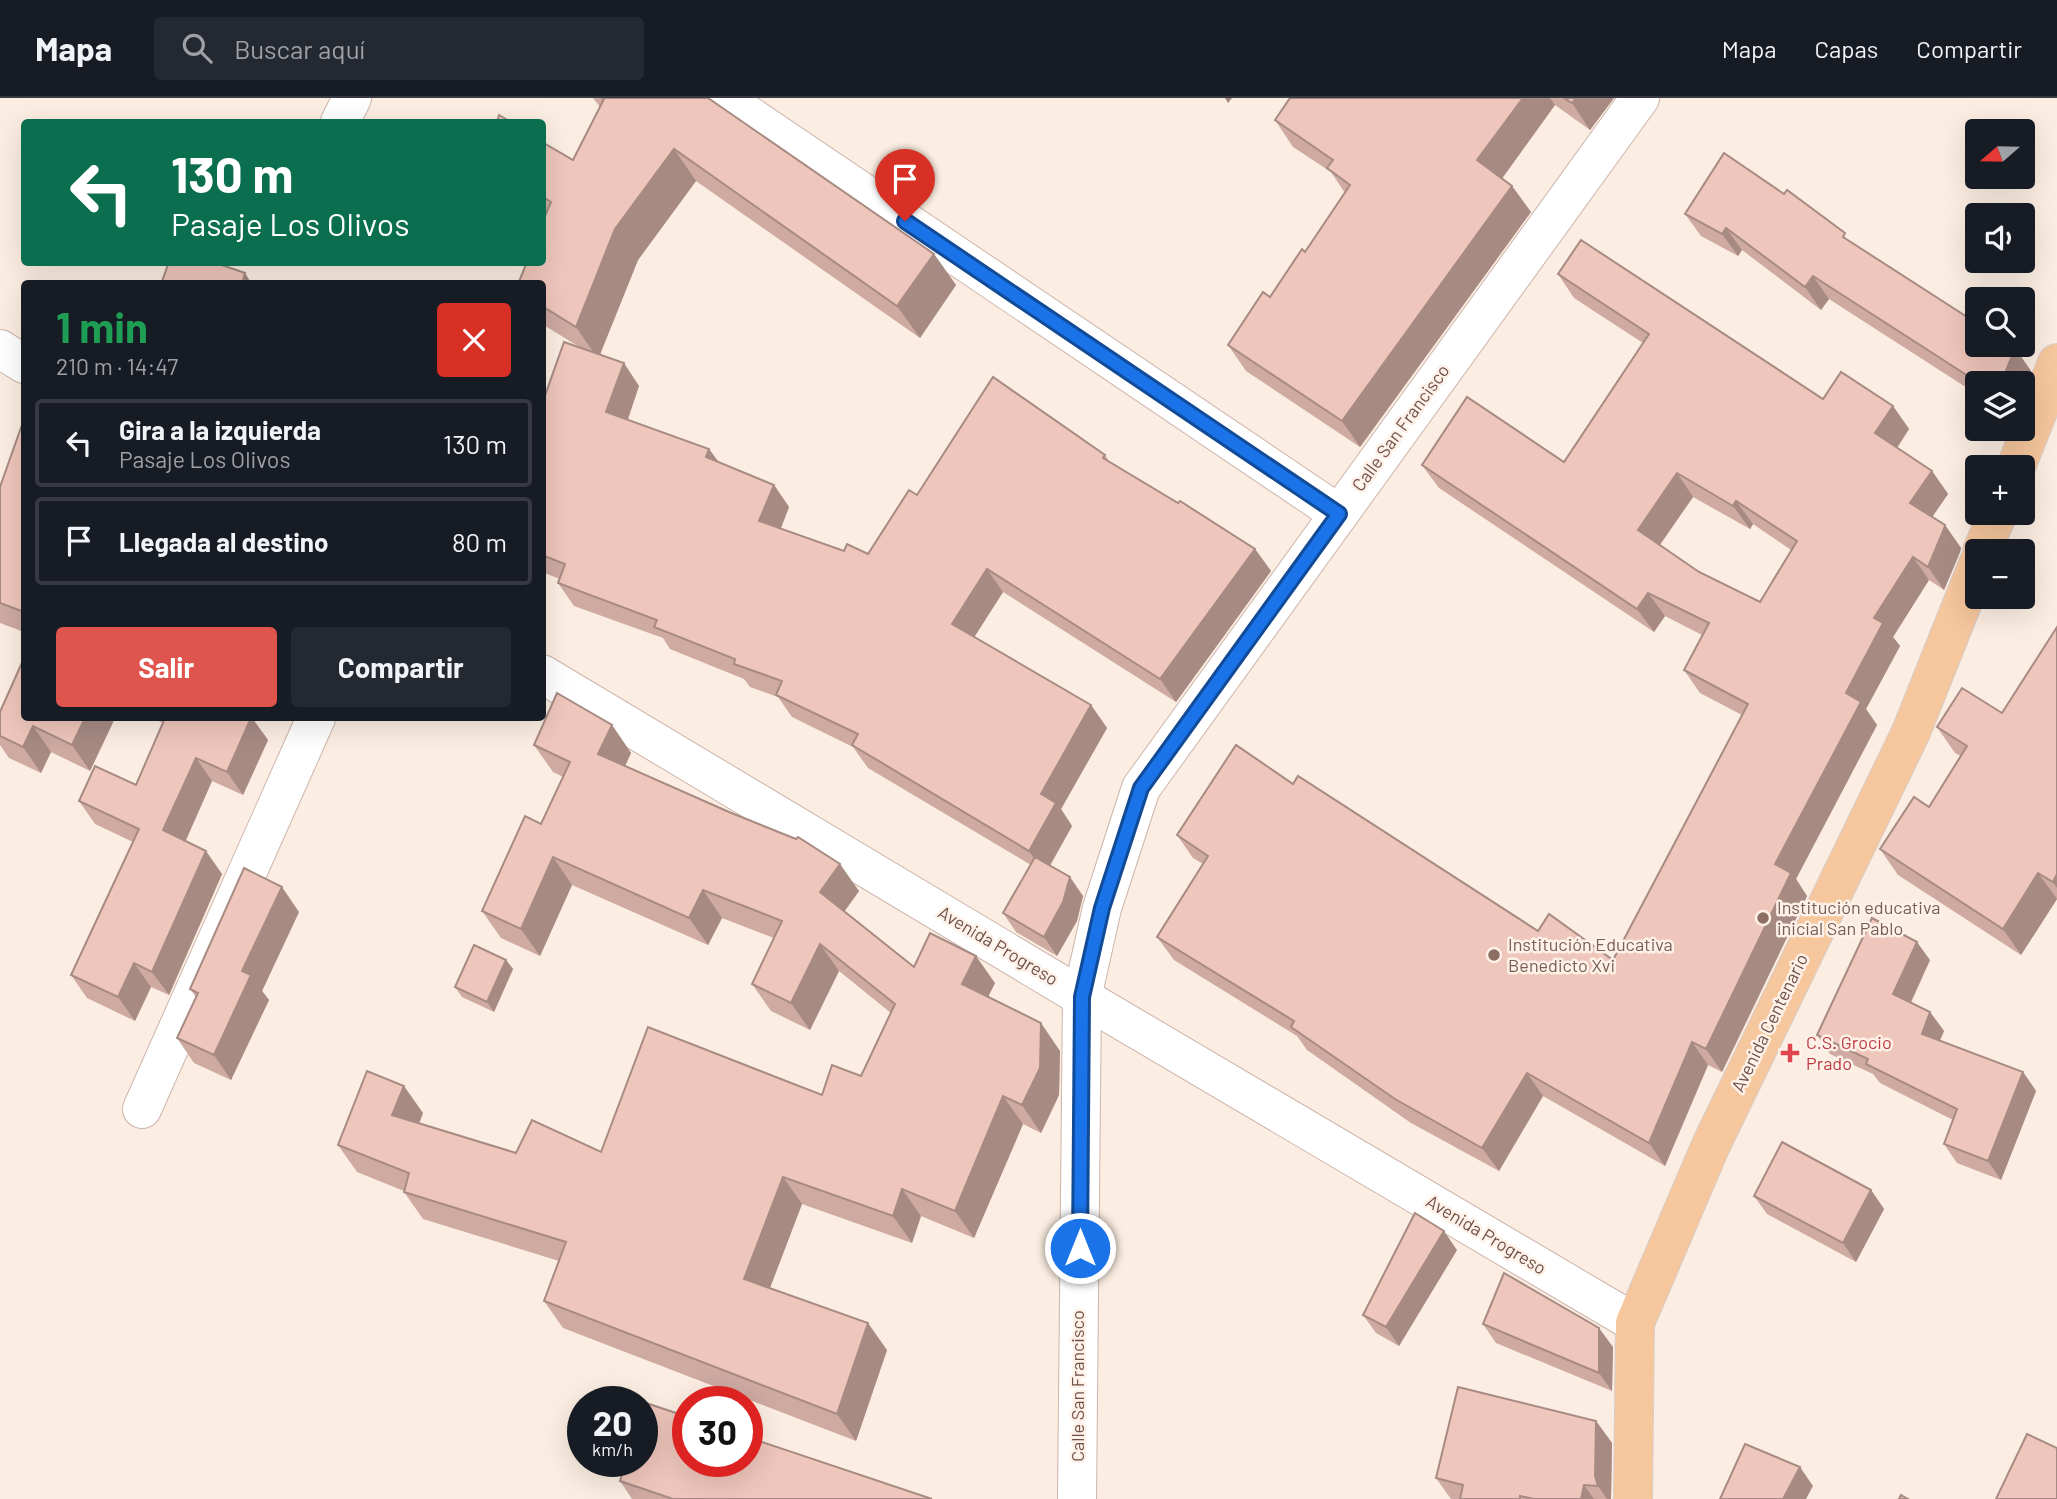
<!DOCTYPE html>
<html lang="es">
<head>
<meta charset="utf-8">
<style>
  :root { --surface:#171b24; --page:#242831; --text:#f1f3f6; --muted:#9ea1a6; --line:#363941; --accent:#df544c }
  body { margin:0; font-family:Barlow,sans-serif; background:var(--page); color:var(--text); height:100vh; display:flex; flex-direction:column; font-size:26px; white-space:nowrap }
  * { box-sizing:border-box; margin:0 }
  p { font-size:23px; color:var(--muted) }
  .icon { flex:none; width:38px; height:38px; fill:none; stroke:currentColor; stroke-width:2; stroke-linecap:round; stroke-linejoin:round }
  .map { position:relative; flex:1; overflow:hidden }
  .drawer { position:absolute; left:21px; top:182px; width:525px; height:441px; display:flex; flex-direction:column; background:var(--surface); border-radius:7px; box-shadow:0 7px 28px #0002 }
  .drawer>* { flex:none }
  .hud { position:absolute; left:21px; top:21px; width:525px; height:147px; border-radius:7px; box-shadow:0 7px 28px #0002; background:#0b6e4f; color:#fff; overflow:hidden }
  .needle { width:46px; rotate:250deg }
  .fabs { position:absolute; left:1965px; top:21px; display:grid; gap:14px }
  .fabs a { display:grid; place-items:center; width:70px; height:70px; border-radius:7px; background:var(--surface); box-shadow:0 7px 28px #0002; font-size:35px }
  .speed { position:absolute; left:567px; top:1288px; display:flex; gap:14px; font-size:35px; font-weight:700; text-align:center }
  .speed>* { display:grid; place-content:center; width:91px; height:91px; border-radius:50%; background:var(--surface); box-shadow:0 7px 28px #0002; line-height:1 }
  .speed small { font-size:18px; font-weight:400 }
  .speed .limit { border:10px solid #d22; background:#fff; color:#111 }
  .pin { position:absolute; display:grid; place-items:center; width:60px; height:60px; color:#fff; margin:-72px -30px; border-radius:50% 50% 50% 0; rotate:-45deg; box-shadow:0 0 7px #0007 }
  .pin .icon { rotate:45deg }
  .me { position:absolute; width:77px; margin:-38px; rotate:0deg; stroke-linejoin:round; filter:drop-shadow(0 0 5px #0008) }
  .turn { display:flex; align-items:center; gap:24px; height:147px; padding:0 35px; font-size:32px }
  .turn .icon { width:91px; height:91px; stroke-width:2.5 }
  .turn b { display:block; font-size:49px; line-height:60px }
  .round { display:grid; place-items:center; flex:none; width:74px; height:74px; border-radius:7px; background:var(--page) }
  .headline { display:flex; align-items:center; justify-content:space-between; height:119px; padding:0 35px }
  h1 { font-size:42px; font-weight:700; line-height:52px; color:#1e9e55 }
  .cta { display:flex; gap:14px; margin-top:auto; padding:14px 35px }
  .cta a { flex:1; height:80px; border-radius:7px; background:var(--accent); color:#fff; font-size:28px; font-weight:700; line-height:80px; text-align:center }
  .cta a+a { background:var(--page); color:var(--text) }
  ul { padding:0; list-style:none }
  li { display:flex; align-items:center; gap:21px; height:88px; margin:0 14px 10px; padding:0 21px; border:4px solid var(--line); border-radius:7px }
  li div { flex:1 }
  li b { display:block; font-size:26px }
  li em { font-style:normal }
  header { display:flex; align-items:center; gap:42px; box-sizing:border-box; height:98px; padding:0 35px; background:var(--surface); border-bottom:2px solid var(--line) }
  header strong { font-size:33px }
  nav { display:flex; gap:38px; margin-inline-start:auto; font-size:24px }
  .search { width:490px; height:63px; background:var(--page); display:flex; align-items:center; gap:18px; box-sizing:border-box; padding:0 24px; border-radius:7px; color:var(--muted); font-size:26px }
  .map>svg:first-child { display:block }
  .lines { fill:none; stroke-linecap:round; stroke-linejoin:round }
  .minor-casing { stroke:#cdb5ac; stroke-width:40 }
  .major-casing { stroke:#d7cecc; stroke-width:40 }
  .minor { stroke:#fff; stroke-width:38 }
  .major { stroke:#f6c69d; stroke-width:38 }
  .wall { fill:#ceaaa1; fill-rule:evenodd }
  .shaded-wall { fill:#a78b83 }
  .building { fill:#efc6bb; stroke:#a78b83; stroke-width:2; fill-rule:evenodd }
  .route-casing { stroke:#114b97; stroke-width:18 }
  .route { stroke:#1a73e8; stroke-width:12 }
  .education-dot { fill:#8d6e63; stroke:#fef1e7; stroke-width:2.5 }
  .health-dot { fill:#e0444e; stroke:#fef1e7; stroke-width:2.5 }
  .labels { text-anchor:middle; stroke-width:5; stroke-linejoin:round; paint-order:stroke }
  .street-label { font-size:18px; fill:#70514a; stroke:#fef1e7 }
  .education-label { font-size:18px; fill:#785e54; stroke:#fef1e7; text-anchor:start }
  .health-label { font-size:18px; fill:#be3a42; stroke:#fef1e7; text-anchor:start }
</style>
</head>
<body>
<header>
<strong>Mapa</strong>
<div class="search"><svg class="icon" aria-label="search" viewBox="0 0 24 24"><circle cx="10" cy="10" r="6"/><path d="M15 15l6 6"/></svg>Buscar aquí</div>
<nav><a>Mapa</a><a>Capas</a><a>Compartir</a></nav>
</header>
<div class="map">
<svg width="2057" height="1401" viewBox="0 0 2057 1401">
  <rect width="100%" height="100%" fill="#fbede1"/>
  <g class="lines">
    <g class="minor-casing">
      <g id="minor">
        <polyline points="723,0 1339,416"/>
        <polyline points="340,24 352,0"/>
        <polyline points="0,251 24,266"/>
        <polyline points="542,576 1082,899 1635,1225"/>
        <polyline points="142,1011 316,620"/>
        <polyline points="1077,1401 1082,899 1102,810 1141,690 1640,0"/>
      </g>
    </g>
    <g class="major-casing">
      <g id="major">
        <polyline points="2016,369 2057,265"/>
        <polyline points="1982,453 1998,415"/>
        <polyline points="1633,1401 1635,1225 1711,1047 1911,634 1978,466"/>
      </g>
    </g>
    <use href="#minor" class="minor"/>
    <use href="#major" class="major"/>
  </g>
  <g class="wall">
    <polygon points="593,0 708,0 934,156 956,187 920,240 696,83 638,162 600,257 639,288 628,322 709,351 719,364 774,387 789,409 781,430 844,453 868,456 917,397 1105,357 1109,363 1255,451 1271,473 1176,604 1003,494 974,539 1091,607 1107,630 1061,711 1072,728 1050,768 1083,798 1077,823 1057,858 1016,834 1003,815 1031,767 868,670 853,649 792,619 778,599 750,589 744,581 670,551 663,540 574,508 558,485 560,481 542,474 542,306 581,250 542,226 542,186 545,118 542,116 542,44 573,62 600,9"/>
    <polygon points="1290,0 1614,0 1590,32 1555,7 1502,80 1512,88 1531,114 1360,349 1246,273 1228,247 1270,199 1305,154 1345,95 1331,74 1293,49 1275,22"/>
    <polygon points="1685,116 1851,144 2015,250 2031,273 2023,285 1978,285 1978,297 1829,201 1821,212 1742,152 1738,158 1701,138"/>
    <path d="M1558,176L1823,301L1893,308L1909,331L1897,350L1932,373L1948,396L1932,419L1945,427L1961,450L1960,454L1944,492L1929,482L1893,539L1900,548L1866,611L1877,627L1796,781L1807,798L1722,974L1708,967L1665,1068L1543,998L1499,1073L1411,1025L1307,952L1297,938L1174,862L1157,839L1203,766L1193,760L1177,737L1293,686L1538,833L1613,862L1742,617L1700,595L1684,572L1702,537L1665,518L1654,534L1439,390L1422,367L1564,364L1643,245L1574,200ZM1693,399L1750,431L1753,426L1791,452L1760,504L1699,474L1660,447Z"/>
    <polygon points="24,321 24,534 0,525 0,389"/>
    <polygon points="2057,529 2057,801 2021,857 1898,777 1880,751 1929,709 1961,658 1955,655 1937,629 2002,615"/>
    <polygon points="0,614 24,620 115,620 90,673 51,654 41,675 9,660 0,647"/>
    <polygon points="152,620 252,620 268,642 243,697 212,683 185,743 222,776 169,897 151,889 135,923 87,900 71,877 133,744 95,726 79,703 136,687 163,625"/>
    <polygon points="612,627 631,655 625,668 859,793 844,814 914,869 995,885 988,899 1060,953 1059,997 1041,1035 1023,1026 974,1140 921,1118 912,1145 802,1106 770,1190 887,1252 856,1343 563,1230 544,1203 559,1163 423,1121 404,1094 404,1093 357,1074 338,1047 423,1015 419,1025 516,1055 601,1054 822,997 861,978 891,915 839,873 810,932 771,913 752,886 774,840 722,820 708,847 572,787 540,858 501,840 482,813 541,726 563,679 553,674 534,647"/>
    <polygon points="299,814 262,893 269,902 231,982 194,965 177,940 196,899 190,891"/>
    <polygon points="506,862 513,871 494,914 462,899 455,889"/>
    <polygon points="1930,862 1911,905 1930,914 1944,933 1940,942 2023,974 2036,993 2001,1082 1957,1065 1944,1046 1953,1022 1880,985 1873,976 1830,956 1817,937"/>
    <polygon points="1871,1092 1884,1111 1856,1164 1767,1116 1754,1098"/>
    <polygon points="1457,1152 1399,1248 1376,1235 1363,1217"/>
    <polygon points="1483,1226 1613,1249 1612,1293 1496,1245"/>
    <polygon points="1596,1323 1612,1345 1611,1401 1451,1401 1436,1380"/>
    <polygon points="620,1383 932,1401 632,1401"/>
  </g>
  <g class="shaded-wall">
    <polygon points="1225,0 1232,0 1228,5"/>
    <polygon points="1523,0 1550,0 1555,7 1496,89 1477,62"/>
    <polygon points="1576,0 1614,0 1590,32 1572,5"/>
    <polygon points="674,51 696,83 638,162 598,261 576,229 615,131"/>
    <polygon points="1512,88 1531,114 1360,349 1342,323"/>
    <polygon points="1726,130 1742,152 1738,158 1722,136"/>
    <polygon points="934,156 956,187 920,240 897,208"/>
    <polygon points="245,175 252,186 242,186"/>
    <polygon points="1813,178 1829,201 1821,212 1805,189"/>
    <polygon points="2015,250 2031,273 2023,292 2023,285 2001,285"/>
    <polygon points="624,265 639,288 622,337 606,314"/>
    <polygon points="1893,308 1909,331 1891,359 1875,335"/>
    <polygon points="709,351 725,374 706,359"/>
    <polygon points="1932,373 1948,396 1926,428 1910,405"/>
    <polygon points="1677,375 1693,399 1654,455 1638,432"/>
    <polygon points="774,387 789,409 775,445 759,423"/>
    <polygon points="1736,403 1753,426 1750,431 1733,408"/>
    <polygon points="1945,427 1961,450 1960,454 1944,492 1928,469"/>
    <polygon points="1255,451 1271,473 1176,604 1160,581"/>
    <polygon points="1913,459 1929,482 1893,539 1900,548 1866,611 1877,627 1796,781 1807,798 1722,974 1706,951 1775,766 1874,520"/>
    <polygon points="987,471 1003,494 968,549 952,526"/>
    <polygon points="1648,495 1665,518 1654,534 1637,511"/>
    <polygon points="1091,607 1107,630 1061,711 1072,728 1045,776 1029,753 1041,696"/>
    <polygon points="85,620 115,620 90,673 72,647"/>
    <polygon points="251,620 252,620 268,642 243,697 227,674"/>
    <polygon points="612,627 631,655 618,683 598,656"/>
    <polygon points="33,628 51,654 41,675 23,649"/>
    <polygon points="196,660 212,683 180,756 163,732"/>
    <polygon points="206,753 222,776 169,897 152,874"/>
    <polygon points="553,759 572,787 540,858 521,831"/>
    <polygon points="840,766 859,793 839,821 820,794"/>
    <polygon points="2038,775 2057,801 2021,857 2003,831"/>
    <polygon points="2057,776 2057,790 2053,784"/>
    <polygon points="1070,779 1083,798 1077,823 1057,858 1044,839"/>
    <polygon points="282,789 299,814 262,893 269,902 231,982 214,957 242,873"/>
    <polygon points="703,792 722,820 708,847 689,820"/>
    <polygon points="1917,844 1930,862 1906,914 1893,896"/>
    <polygon points="820,846 839,873 810,932 791,905"/>
    <polygon points="976,858 995,885 981,913 962,886"/>
    <polygon points="506,862 513,871 494,914 487,904"/>
    <polygon points="134,865 151,889 135,923 118,899"/>
    <polygon points="1930,914 1944,933 1935,954 1922,936"/>
    <polygon points="1041,925 1060,953 1059,997 1041,1035 1022,1007"/>
    <polygon points="1692,944 1708,967 1665,1068 1649,1045"/>
    <polygon points="2023,974 2036,993 2001,1082 1988,1063"/>
    <polygon points="1527,975 1543,998 1499,1073 1482,1050"/>
    <polygon points="404,988 423,1015 412,1044 392,1017"/>
    <polygon points="1003,998 1023,1026 974,1140 955,1113"/>
    <polygon points="783,1079 802,1106 763,1208 744,1181"/>
    <polygon points="902,1091 921,1118 912,1145 893,1118"/>
    <polygon points="1871,1092 1884,1111 1856,1164 1843,1145"/>
    <polygon points="1444,1133 1457,1152 1399,1248 1386,1229"/>
    <polygon points="868,1225 887,1252 856,1343 837,1316"/>
    <polygon points="1599,1230 1613,1249 1612,1293 1599,1275"/>
    <polygon points="1596,1323 1612,1345 1611,1401 1607,1401 1598,1388 1595,1378"/>
    <polygon points="1800,1369 1813,1388 1806,1401 1783,1401"/>
    <polygon points="1584,1387 1594,1401 1581,1401"/>
  </g>
  <g class="building">
    <polygon points="602,0 708,0 934,156 897,208 674,51 615,131 576,229 542,208 542,186 518,186 527,164 542,164 542,125 551,104 542,98 542,44 573,62 604,1"/>
    <polygon points="1290,0 1523,0 1477,62 1512,88 1342,323 1228,247 1263,194 1270,199 1302,151 1305,154 1350,87 1327,70 1333,62 1275,22"/>
    <polygon points="1564,0 1576,0 1572,5"/>
    <polygon points="499,17 511,24 497,24"/>
    <polygon points="1724,55 1784,96 1787,92 1845,135 1843,139 1978,226 1978,247 2010,247 2015,250 2001,285 1979,285 1813,178 1805,189 1726,130 1722,136 1685,116"/>
    <path d="M1581,142L1823,301L1841,274L1893,308L1875,335L1932,373L1910,405L1945,427L1944,431L1928,469L1913,459L1874,520L1883,525L1846,595L1861,604L1775,766L1791,775L1706,951L1692,944L1649,1045L1527,975L1482,1050L1395,1001L1291,929L1294,923L1157,839L1208,758L1177,737L1236,647L1293,686L1298,678L1538,833L1549,816L1613,862L1748,606L1684,572L1709,525L1648,495L1637,511L1422,367L1467,299L1564,364L1649,236L1558,176ZM1677,375L1733,408L1736,403L1797,443L1760,504L1699,474L1638,432Z"/>
    <polygon points="169,164 213,164 245,175 242,186 161,186"/>
    <polygon points="564,244 624,265 606,314 709,351 706,359 774,387 759,423 844,453 847,446 868,456 909,392 917,397 993,279 1105,357 1103,360 1178,405 1180,403 1255,451 1160,581 987,471 952,526 1091,607 1041,696 1056,705 1029,753 852,647 858,636 776,597 782,583 734,566 735,561 654,529 657,522 558,485 565,466 542,457 542,306"/>
    <polygon points="24,321 24,514 0,505 0,389"/>
    <polygon points="2057,529 2057,776 2053,784 2038,775 2003,831 1880,751 1914,699 1929,709 1967,648 1937,629 1962,590 2002,615"/>
    <polygon points="24,560 24,620 85,620 72,647 33,628 23,649 0,638 0,614"/>
    <polygon points="557,595 612,627 598,656 729,714 796,741 798,739 840,766 820,794 914,869 930,835 976,858 962,886 1041,925 1040,970 1022,1007 1003,998 955,1113 902,1091 893,1118 783,1079 744,1181 868,1225 837,1316 544,1203 566,1144 404,1094 409,1075 338,1047 367,973 404,988 392,1017 516,1055 532,1022 601,1054 648,929 822,997 832,967 861,978 895,906 820,846 791,905 752,886 782,823 703,792 689,820 553,759 521,831 482,813 525,718 541,726 570,664 534,647"/>
    <polygon points="165,620 251,620 227,674 196,660 163,732 206,753 152,874 134,865 118,899 71,877 139,731 79,703 95,668 136,687"/>
    <polygon points="1035,759 1070,779 1063,804 1044,839 1003,815"/>
    <polygon points="244,770 282,789 242,873 251,877 214,957 177,940 198,895 190,891"/>
    <polygon points="1872,820 1917,844 1893,896 1930,914 1922,936 2023,974 1988,1063 1944,1046 1957,1011 1866,966 1868,961 1817,937"/>
    <polygon points="474,847 506,862 487,904 455,889"/>
    <polygon points="1782,1044 1871,1092 1843,1145 1754,1098"/>
    <polygon points="1415,1115 1444,1133 1386,1229 1363,1217"/>
    <polygon points="1504,1175 1599,1230 1599,1275 1483,1226"/>
    <polygon points="1458,1289 1596,1323 1595,1378 1598,1388 1584,1387 1581,1401 1534,1401 1520,1398 1520,1401 1460,1401 1463,1387 1436,1380"/>
    <polygon points="646,1305 688,1319 688,1363 747,1363 747,1339 932,1401 673,1401 620,1383 626,1363 642,1363 642,1315"/>
    <polygon points="2027,1336 2057,1350 2057,1401 1996,1401"/>
    <polygon points="1745,1346 1800,1369 1783,1401 1720,1401"/>
    <polygon points="1901,1397 1908,1401 1899,1401"/>
  </g>
  <g class="lines">
    <g class="route-casing">
      <polyline id="route" points="905,123 1339,416 1141,690 1102,810 1082,899 1080,1150"/>
    </g>
    <use href="#route" class="route"/>
  </g>
  <g class="education-dot">
    <circle cx="1763" cy="820" r="7"/>
    <circle cx="1494" cy="857" r="7"/>
  </g>
  <path class="health-dot" d="M1786.5 944.5h7v7h7v7h-7v7h-7v-7h-7v-7h7z"/>
  <g class="labels">
    <g class="street-label">
      <text transform="translate(1401 330) rotate(-54)" y="6">Calle San Francisco</text>
      <text transform="translate(998 848) rotate(31)" y="6">Avenida Progreso</text>
      <text transform="translate(1770 925) rotate(-64)" y="6">Avenida Centenario</text>
      <text transform="translate(1486 1137) rotate(31)" y="6">Avenida Progreso</text>
      <text transform="translate(1078 1288) rotate(-90)" y="6">Calle San Francisco</text>
    </g>
    <g class="education-label">
      <text x="1777" y="816">Institución educativa<tspan x="1777" dy="21">inicial San Pablo</tspan></text>
      <text x="1508" y="853">Institución Educativa<tspan x="1508" dy="21">Benedicto Xvi</tspan></text>
    </g>
    <g class="health-label">
      <text x="1806" y="951">C.S. Grocio<tspan x="1806" dy="21">Prado</tspan></text>
    </g>
  </g>
</svg>
<div class="fabs">
<a><svg class="needle" viewBox="-14 -14 28 28"><path d="M0-13l5 13h-10z" fill="#e53935"/><path d="M0 13l5-13h-10z" fill="#9ea1a6"/></svg></a>
<a><svg class="icon" aria-label="sound" viewBox="0 0 24 24"><path d="M4 9h4l5-4v14l-5-4H4zM17 9q2 3 0 6"/></svg></a>
<a><svg class="icon" aria-label="search" viewBox="0 0 24 24"><circle cx="10" cy="10" r="6"/><path d="M15 15l6 6"/></svg></a>
<a><svg class="icon" aria-label="layers" viewBox="0 0 24 24"><path d="M12 4l9 5-9 5-9-5zM3 14l9 5 9-5"/></svg></a>
<a>+</a>
<a>−</a>
</div>
<div class="speed"><div>20<small>km/h</small></div><div class="limit">30</div></div>
<div class="pin" style="left:905px;top:123px;background:#d93025"><svg class="icon" aria-label="arrive" viewBox="0 0 24 24"><path d="M6 21V4h12l-3 4 3 4H6"/></svg></div>
<svg class="me" style="left:1080px;top:1150px" viewBox="-20 -20 40 40"><circle r="17" fill="#1a73e8" stroke="#fff" stroke-width="3"/><path d="M0-11L8 9 0 5-8 9z" fill="#fff"/></svg>
<div class="hud">
<div class="turn"><svg class="icon" aria-label="left" viewBox="0 0 24 24"><path d="M17 20v-9H6M10 6l-5 5 5 5"/></svg><div><b>130 m</b>Pasaje Los Olivos</div></div>
</div>
<section class="drawer">
<div class="headline"><div><h1>1 min</h1><p>210 m · 14:47</p></div><a class="round" style="background:#d93025;color:#fff"><svg class="icon" aria-label="close" viewBox="0 0 24 24"><path d="M6 6l12 12M18 6L6 18"/></svg></a></div>
<ul>
<li><svg class="icon" aria-label="left" viewBox="0 0 24 24"><path d="M17 20v-9H6M10 6l-5 5 5 5"/></svg><div><b>Gira a la izquierda</b><p>Pasaje Los Olivos</p></div><em>130 m</em></li>
<li><svg class="icon" aria-label="arrive" viewBox="0 0 24 24"><path d="M6 21V4h12l-3 4 3 4H6"/></svg><div><b>Llegada al destino</b></div><em>80 m</em></li>
</ul>
<div class="cta"><a>Salir</a><a>Compartir</a></div>
</section>
</div>
</body>
</html>
